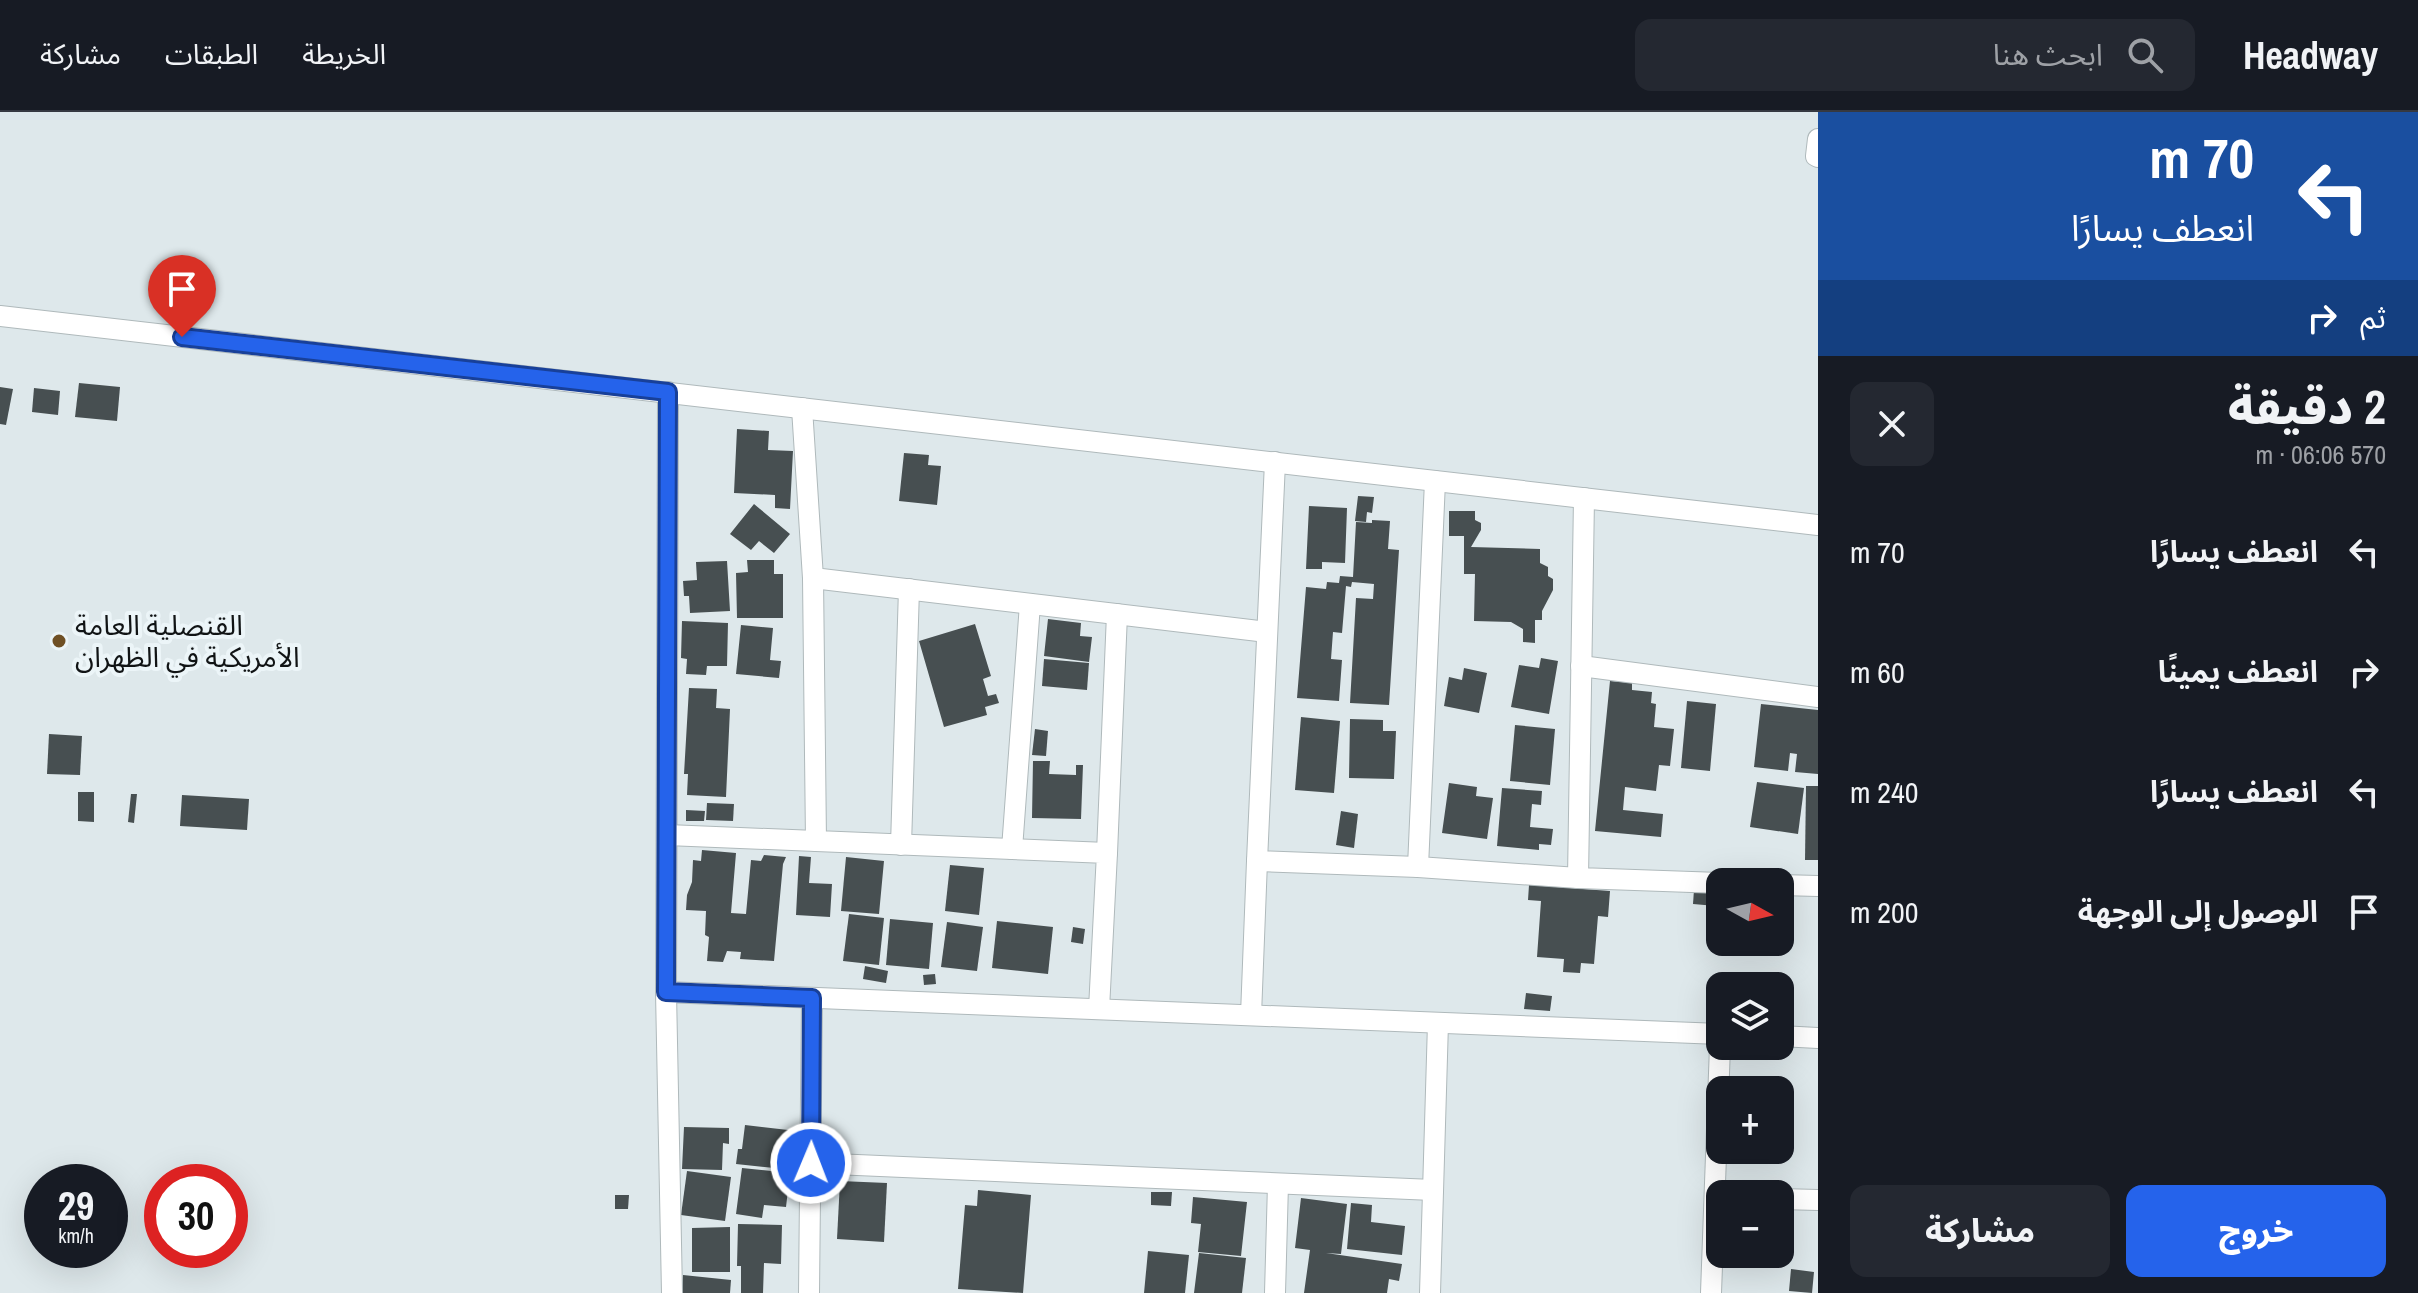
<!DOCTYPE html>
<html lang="ar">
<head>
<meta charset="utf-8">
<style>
  :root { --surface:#171b24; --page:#242831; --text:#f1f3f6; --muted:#9ea1a6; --line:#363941; --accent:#2563eb }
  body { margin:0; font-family:"Archivo Narrow","Noto Sans Arabic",sans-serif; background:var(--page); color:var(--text); direction:rtl; height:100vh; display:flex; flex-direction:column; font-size:30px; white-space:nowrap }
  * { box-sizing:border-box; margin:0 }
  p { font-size:26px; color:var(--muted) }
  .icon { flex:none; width:44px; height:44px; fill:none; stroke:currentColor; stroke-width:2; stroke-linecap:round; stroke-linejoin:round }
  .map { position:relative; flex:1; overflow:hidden; direction:ltr }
  .sheet { display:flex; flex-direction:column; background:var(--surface); width:600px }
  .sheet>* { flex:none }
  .top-card { background:#1a4fa0; color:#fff; overflow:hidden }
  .needle { width:52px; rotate:98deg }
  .controls { position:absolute; left:1706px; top:756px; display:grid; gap:16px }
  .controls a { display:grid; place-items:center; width:88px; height:88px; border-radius:16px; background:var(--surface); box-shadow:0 8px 32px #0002; font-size:40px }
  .speed { position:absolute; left:24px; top:1052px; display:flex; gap:16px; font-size:40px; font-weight:700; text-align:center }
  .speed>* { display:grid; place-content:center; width:104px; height:104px; border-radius:50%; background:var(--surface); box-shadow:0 8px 32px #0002; line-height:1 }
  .speed small { font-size:20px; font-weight:400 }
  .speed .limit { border:12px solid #d22; background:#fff; color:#111 }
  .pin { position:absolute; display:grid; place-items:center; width:68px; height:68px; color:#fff; margin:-82px -34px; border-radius:50% 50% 50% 0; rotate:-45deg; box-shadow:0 0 8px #0007 }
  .pin .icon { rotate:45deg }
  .me { position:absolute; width:88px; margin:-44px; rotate:1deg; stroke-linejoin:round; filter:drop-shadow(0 0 6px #0008) }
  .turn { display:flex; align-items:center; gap:28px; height:168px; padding:0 32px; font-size:36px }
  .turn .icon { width:104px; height:104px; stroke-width:2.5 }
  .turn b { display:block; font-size:56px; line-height:68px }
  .then { display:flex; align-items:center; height:76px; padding:0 32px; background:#0003; gap:16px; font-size:30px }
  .round { display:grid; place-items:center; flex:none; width:84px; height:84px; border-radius:16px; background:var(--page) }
  .overview { display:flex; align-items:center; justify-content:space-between; height:136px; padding:0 32px }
  h1 { font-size:48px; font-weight:800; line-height:60px }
  .cta { display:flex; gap:16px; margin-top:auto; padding:16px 32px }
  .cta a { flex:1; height:92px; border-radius:16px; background:var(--accent); color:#fff; font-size:32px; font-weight:800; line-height:92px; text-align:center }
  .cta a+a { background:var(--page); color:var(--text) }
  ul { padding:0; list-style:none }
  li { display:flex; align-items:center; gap:24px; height:120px; padding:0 32px }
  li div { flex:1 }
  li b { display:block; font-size:30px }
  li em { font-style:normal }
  header { display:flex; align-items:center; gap:48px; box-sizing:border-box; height:112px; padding:0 40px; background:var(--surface); border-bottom:2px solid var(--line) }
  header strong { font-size:38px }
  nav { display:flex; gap:44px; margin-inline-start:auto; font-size:28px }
  .search { width:560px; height:72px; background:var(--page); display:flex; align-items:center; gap:20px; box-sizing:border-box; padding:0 28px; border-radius:16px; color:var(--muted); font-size:30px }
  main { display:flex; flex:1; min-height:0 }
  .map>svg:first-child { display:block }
  .building { fill:#474f51 }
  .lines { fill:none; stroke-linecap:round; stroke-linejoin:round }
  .minor-casing { stroke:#afb9bb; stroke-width:22 }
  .minor { stroke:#fff; stroke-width:20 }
  .route-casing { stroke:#184099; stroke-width:20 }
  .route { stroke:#2563eb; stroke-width:14 }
  .poi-dot { fill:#6f5025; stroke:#ecf5f8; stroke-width:3 }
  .labels { text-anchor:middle; stroke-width:8; stroke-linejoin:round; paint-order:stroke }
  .poi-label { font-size:28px; fill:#111415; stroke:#ecf5f8; text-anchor:start }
</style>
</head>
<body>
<header>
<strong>Headway</strong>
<div class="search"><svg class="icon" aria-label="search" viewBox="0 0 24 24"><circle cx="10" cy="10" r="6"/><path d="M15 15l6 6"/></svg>ابحث هنا</div>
<nav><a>الخريطة</a><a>الطبقات</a><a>مشاركة</a></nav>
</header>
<main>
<section class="sheet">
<div class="top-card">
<div class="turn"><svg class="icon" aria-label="left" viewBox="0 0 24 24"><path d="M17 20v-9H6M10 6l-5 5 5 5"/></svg><div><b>70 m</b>انعطف يسارًا</div></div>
<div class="then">ثم<svg class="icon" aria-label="right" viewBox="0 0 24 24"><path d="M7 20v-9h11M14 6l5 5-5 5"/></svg></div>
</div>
<div class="overview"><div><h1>2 دقيقة</h1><p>570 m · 06:06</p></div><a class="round"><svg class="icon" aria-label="close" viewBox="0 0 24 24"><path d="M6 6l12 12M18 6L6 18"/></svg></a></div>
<ul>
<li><svg class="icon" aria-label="left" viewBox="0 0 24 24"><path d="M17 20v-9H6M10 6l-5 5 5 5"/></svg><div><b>انعطف يسارًا</b></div><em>70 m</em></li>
<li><svg class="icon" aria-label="right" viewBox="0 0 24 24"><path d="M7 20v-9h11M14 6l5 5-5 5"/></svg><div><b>انعطف يمينًا</b></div><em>60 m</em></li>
<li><svg class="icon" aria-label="left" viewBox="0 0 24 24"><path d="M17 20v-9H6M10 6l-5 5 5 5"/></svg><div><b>انعطف يسارًا</b></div><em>240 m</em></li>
<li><svg class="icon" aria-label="arrive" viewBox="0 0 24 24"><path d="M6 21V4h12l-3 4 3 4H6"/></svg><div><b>الوصول إلى الوجهة</b></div><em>200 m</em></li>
</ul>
<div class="cta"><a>خروج</a><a>مشاركة</a></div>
</section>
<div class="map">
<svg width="1818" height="1181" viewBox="0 0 1818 1181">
  <rect width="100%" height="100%" fill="#dee8eb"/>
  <g class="building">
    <polygon points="79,271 120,275 117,309 75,305"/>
    <polygon points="0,275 13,277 6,313 0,312"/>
    <polygon points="34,276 60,279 58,303 32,300"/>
    <polygon points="737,317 769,319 768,338 793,339 790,397 775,396 775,383 734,381"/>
    <polygon points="904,341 929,343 928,353 941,354 937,393 899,389"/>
    <polygon points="1358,384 1374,385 1372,401 1367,400 1366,410 1355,409"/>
    <polygon points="754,392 790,422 774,441 759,429 751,438 730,422"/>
    <polygon points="1309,394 1347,396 1345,451 1322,450 1322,457 1306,457"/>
    <polygon points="1449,399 1475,399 1475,408 1481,411 1481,418 1471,435 1540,437 1540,451 1548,455 1548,464 1553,467 1553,478 1542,499 1542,508 1535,508 1535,531 1523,530 1523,517 1511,510 1474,509 1475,462 1464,462 1464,424 1449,424"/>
    <polygon points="1372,408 1390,409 1388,437 1399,438 1389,593 1350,591 1356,486 1373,487 1374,472 1352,470 1351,475 1346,474 1342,521 1333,520 1331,547 1342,548 1339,589 1297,586 1306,475 1326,477 1327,470 1339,471 1340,464 1353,465 1356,410 1372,411"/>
    <polygon points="747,448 774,448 774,462 783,462 783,506 737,506 736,461 748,460"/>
    <polygon points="727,449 730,499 690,501 689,484 684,484 683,469 697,468 696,450"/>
    <polygon points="1048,507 1081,511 1080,524 1092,525 1089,550 1044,544"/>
    <polygon points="682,509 728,511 727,554 707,554 706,563 686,562 687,547 681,546"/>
    <polygon points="975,512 991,564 983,567 988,584 996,582 999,591 985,595 987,603 944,615 919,529"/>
    <polygon points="741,513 773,516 770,548 781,549 779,566 736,562"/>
    <polygon points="1541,546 1558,549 1549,602 1511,595 1519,553 1539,556"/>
    <polygon points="1044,547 1089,551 1087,578 1042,574"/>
    <polygon points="1464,556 1487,561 1479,601 1444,594 1449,565 1462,568"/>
    <polygon points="1610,569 1632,571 1632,578 1652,580 1651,591 1656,592 1654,615 1674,617 1670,654 1659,653 1656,679 1625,675 1623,698 1663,702 1661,725 1595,719"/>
    <polygon points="689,576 717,577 716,596 730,597 726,685 687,683 688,662 684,662"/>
    <polygon points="1687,589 1716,592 1710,659 1681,656"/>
    <polygon points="1761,592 1818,598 1818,662 1795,660 1797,642 1790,641 1788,659 1754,655"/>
    <polygon points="1301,605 1340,609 1334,681 1295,678"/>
    <polygon points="1350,607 1383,608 1383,619 1396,619 1394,667 1349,666"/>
    <polygon points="1515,613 1555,617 1550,673 1510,669"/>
    <polygon points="1035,617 1048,619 1046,644 1032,643"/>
    <polygon points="49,622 82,624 80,663 47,662"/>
    <polygon points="1033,649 1050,649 1049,662 1076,663 1076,653 1083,653 1081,707 1032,706"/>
    <polygon points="1757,670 1804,676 1798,722 1750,715"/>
    <polygon points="1449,671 1477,675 1476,684 1493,686 1487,727 1442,721"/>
    <polygon points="1806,674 1818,674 1818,748 1805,748"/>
    <polygon points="1502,676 1542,679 1541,693 1532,692 1530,715 1553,717 1551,733 1539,732 1539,738 1497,734"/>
    <polygon points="78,680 94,680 94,710 78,709"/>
    <polygon points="131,682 137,682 134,711 128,710"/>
    <polygon points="182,683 249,687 247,718 180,714"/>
    <polygon points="707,691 734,692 733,709 706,708"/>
    <polygon points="686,698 705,699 704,709 686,709"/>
    <polygon points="1341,699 1358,702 1354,736 1336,733"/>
    <polygon points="702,738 736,741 731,801 746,802 751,748 761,749 764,743 786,745 783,752 774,849 740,847 741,840 727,839 723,850 707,849 709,825 705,823 706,799 686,798 687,783 692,770 693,748 701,749"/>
    <polygon points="799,744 811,745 809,771 832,772 830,805 796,803"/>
    <polygon points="846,745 884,749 879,802 841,799"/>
    <polygon points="950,753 984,756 979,803 945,799"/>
    <polygon points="1529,773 1610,779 1608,805 1598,804 1594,852 1581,851 1580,861 1563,860 1564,847 1537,845 1541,789 1528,788"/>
    <polygon points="1694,778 1718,781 1716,794 1693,792"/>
    <polygon points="849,802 884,806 879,853 843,849"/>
    <polygon points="890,807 933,811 929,857 886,853"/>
    <polygon points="997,809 1053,815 1048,862 992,856"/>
    <polygon points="947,810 983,815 977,859 941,855"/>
    <polygon points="1073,815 1085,817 1083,832 1071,830"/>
    <polygon points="865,854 888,859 886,871 863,867"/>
    <polygon points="935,862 936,872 924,873 923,863"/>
    <polygon points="1526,881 1552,884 1550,899 1524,897"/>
    <polygon points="745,1013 788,1018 784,1057 736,1052 738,1037 742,1037"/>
    <polygon points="684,1015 729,1016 729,1032 723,1031 722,1058 682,1057"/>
    <polygon points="742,1056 790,1061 786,1095 764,1093 762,1106 736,1102"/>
    <polygon points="687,1059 731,1065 725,1109 681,1103"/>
    <polygon points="840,1069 887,1071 884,1130 837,1127"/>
    <polygon points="978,1078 1031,1083 1023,1181 958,1177 965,1093 977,1094"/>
    <polygon points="1151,1080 1172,1080 1171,1094 1151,1093"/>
    <polygon points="615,1083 629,1083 628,1097 615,1097"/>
    <polygon points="1193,1085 1247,1090 1241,1144 1198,1140 1201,1112 1191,1111"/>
    <polygon points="1301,1086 1347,1092 1341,1142 1326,1141 1402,1152 1399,1169 1389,1167 1387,1181 1304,1181 1310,1138 1295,1136"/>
    <polygon points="1351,1091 1372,1093 1371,1110 1405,1114 1402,1143 1347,1137"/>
    <polygon points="738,1112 782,1113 781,1152 764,1151 763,1181 741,1181 741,1154 737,1154"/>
    <polygon points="730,1115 730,1160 692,1160 692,1116"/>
    <polygon points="1148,1139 1189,1143 1185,1181 1144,1181"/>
    <polygon points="1199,1141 1246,1146 1242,1181 1194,1181"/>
    <polygon points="1791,1157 1814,1160 1812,1181 1789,1179"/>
    <polygon points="683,1163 731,1168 730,1181 682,1181"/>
  </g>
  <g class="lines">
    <g class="minor-casing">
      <g id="minor">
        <polyline points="1818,27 1816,44 1818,45"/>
        <polyline points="0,204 1818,413"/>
        <polyline points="668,280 666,880 672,1181"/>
        <polyline points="802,296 813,466 1267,520"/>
        <polyline points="1275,350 1257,749 1418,755"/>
        <polyline points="1435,369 1418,755 1578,766"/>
        <polyline points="1584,386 1578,766 1720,771"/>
        <polyline points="813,466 816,729 1107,741 1099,897"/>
        <polyline points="1581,554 1818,585"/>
        <polyline points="667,723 816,729"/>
        <polyline points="901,733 909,477"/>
        <polyline points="1012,737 1030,492"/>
        <polyline points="1107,741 1117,502"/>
        <polyline points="1780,773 1818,774"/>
        <polyline points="666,880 1720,922"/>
        <polyline points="1251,903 1257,749"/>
        <polyline points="1780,924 1818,926"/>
        <polyline points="811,1051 1433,1078"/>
        <polyline points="1780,1087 1818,1088"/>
        <polyline points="809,1181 812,886"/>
        <polyline points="1275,1181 1278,1072"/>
        <polyline points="1430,1181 1438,911"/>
        <polyline points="1711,1181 1720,934"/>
      </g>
    </g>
    <use href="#minor" class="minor"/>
  </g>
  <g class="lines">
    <g class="route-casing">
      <polyline id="route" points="182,225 668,280 666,880 812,886 811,1051"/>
    </g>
    <use href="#route" class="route"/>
  </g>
  <circle class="poi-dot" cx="59" cy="529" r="8"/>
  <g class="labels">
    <g class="poi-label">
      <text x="75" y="523">القنصلية العامة<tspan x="75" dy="32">الأمريكية في الظهران</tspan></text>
    </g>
  </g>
</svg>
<div class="controls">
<a><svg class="needle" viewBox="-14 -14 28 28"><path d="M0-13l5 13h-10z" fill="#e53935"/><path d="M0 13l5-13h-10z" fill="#9ea1a6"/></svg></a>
<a><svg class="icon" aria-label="layers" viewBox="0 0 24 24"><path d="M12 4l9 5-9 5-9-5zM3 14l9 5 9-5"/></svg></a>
<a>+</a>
<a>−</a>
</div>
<div class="speed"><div>29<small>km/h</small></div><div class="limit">30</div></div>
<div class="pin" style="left:182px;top:225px;background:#d93025"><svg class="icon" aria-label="arrive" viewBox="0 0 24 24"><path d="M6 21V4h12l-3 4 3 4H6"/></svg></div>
<svg class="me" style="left:811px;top:1051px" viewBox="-20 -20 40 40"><circle r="17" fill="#2563eb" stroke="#fff" stroke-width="3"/><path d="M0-11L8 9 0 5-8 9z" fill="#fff"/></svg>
</div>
</main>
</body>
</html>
